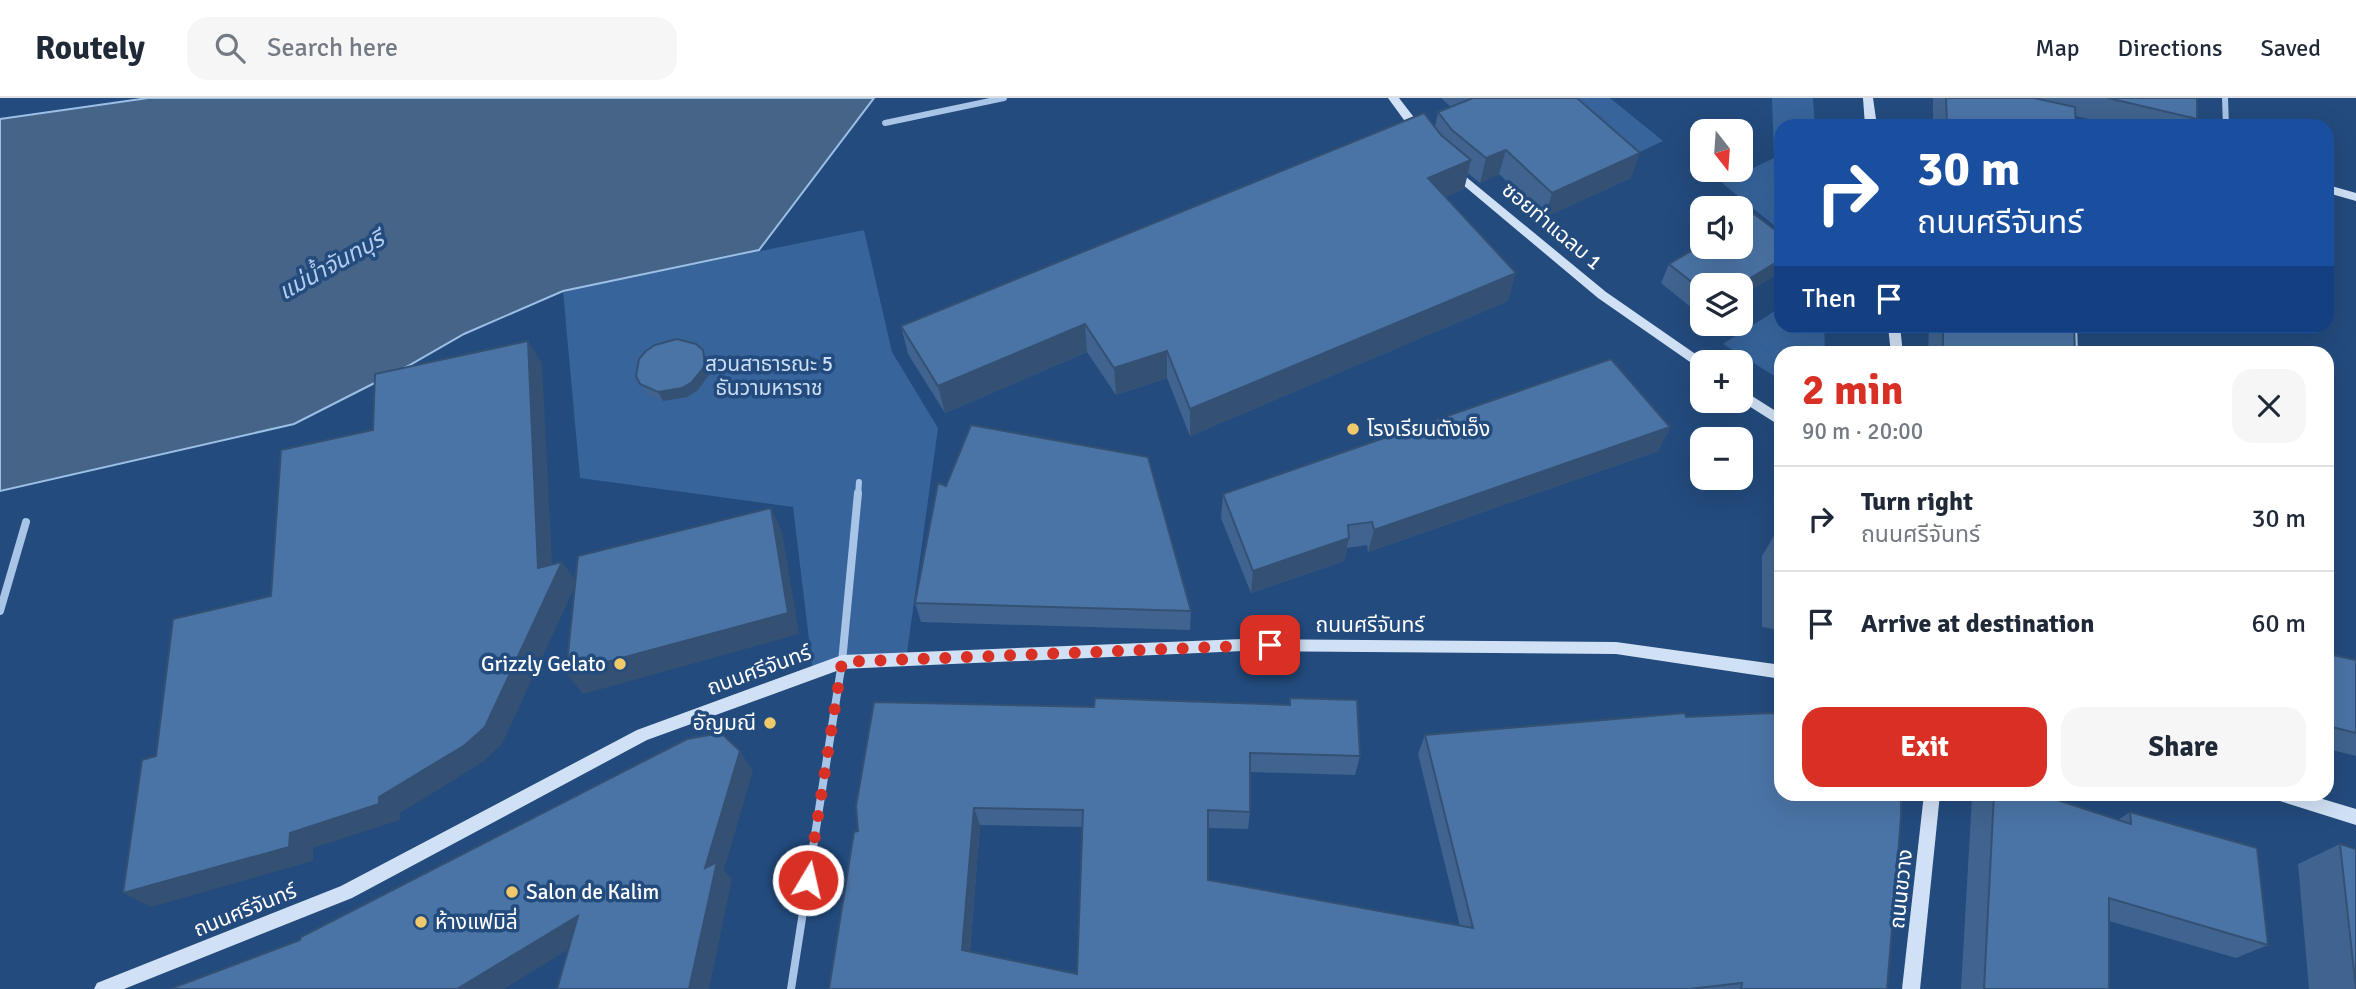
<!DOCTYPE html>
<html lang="en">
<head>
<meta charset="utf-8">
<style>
  :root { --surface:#fff; --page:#f6f6f7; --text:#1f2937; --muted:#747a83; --line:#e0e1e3; --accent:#d93025 }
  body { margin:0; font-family:Signika,"Noto Sans Thai",sans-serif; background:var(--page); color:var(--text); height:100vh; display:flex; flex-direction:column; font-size:26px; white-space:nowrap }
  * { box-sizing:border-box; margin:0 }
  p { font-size:23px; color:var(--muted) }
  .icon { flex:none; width:38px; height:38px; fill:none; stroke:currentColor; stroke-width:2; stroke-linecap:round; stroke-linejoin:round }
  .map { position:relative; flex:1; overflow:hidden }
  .panel { position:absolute; left:1774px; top:248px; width:560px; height:455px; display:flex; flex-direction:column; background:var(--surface); border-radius:21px; box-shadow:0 7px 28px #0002 }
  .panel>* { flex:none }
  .banner { position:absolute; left:1774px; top:21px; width:560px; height:214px; border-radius:21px; box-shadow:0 7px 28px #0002; background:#1a4fa0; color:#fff; overflow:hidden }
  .needle { width:46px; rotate:163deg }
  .fabs { position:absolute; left:1690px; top:21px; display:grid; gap:14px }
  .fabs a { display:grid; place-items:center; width:63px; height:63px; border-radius:14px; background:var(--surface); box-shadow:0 7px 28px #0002; font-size:35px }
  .pin { position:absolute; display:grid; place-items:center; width:60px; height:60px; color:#fff; margin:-30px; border-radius:14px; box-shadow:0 4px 10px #0006 }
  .me { position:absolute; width:77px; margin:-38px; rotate:9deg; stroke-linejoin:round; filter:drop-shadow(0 0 5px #0008) }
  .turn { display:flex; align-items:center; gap:24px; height:147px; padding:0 28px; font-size:32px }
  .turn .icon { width:91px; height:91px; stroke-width:2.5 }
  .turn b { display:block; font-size:49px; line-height:60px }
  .then { display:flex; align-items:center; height:66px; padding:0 28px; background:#0003; gap:14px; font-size:26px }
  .round { display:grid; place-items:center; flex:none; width:74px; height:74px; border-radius:21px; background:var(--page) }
  .overview { display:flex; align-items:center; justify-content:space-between; height:119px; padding:0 28px }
  h1 { font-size:42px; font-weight:700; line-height:52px; color:var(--accent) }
  .button { display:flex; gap:14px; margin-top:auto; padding:14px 28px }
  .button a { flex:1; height:80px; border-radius:21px; background:var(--accent); color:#fff; font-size:28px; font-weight:700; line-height:80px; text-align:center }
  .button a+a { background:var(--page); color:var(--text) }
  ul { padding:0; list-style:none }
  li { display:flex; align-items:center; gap:21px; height:105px; padding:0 28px; border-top:2px solid var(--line) }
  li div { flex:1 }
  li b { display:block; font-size:26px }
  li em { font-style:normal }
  header { display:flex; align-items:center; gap:42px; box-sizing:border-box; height:98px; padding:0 35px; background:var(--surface); border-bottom:2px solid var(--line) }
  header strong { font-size:33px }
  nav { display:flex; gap:38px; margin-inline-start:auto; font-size:24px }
  .search { width:490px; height:63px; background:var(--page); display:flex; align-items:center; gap:18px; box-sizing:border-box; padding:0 24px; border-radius:21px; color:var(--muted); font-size:26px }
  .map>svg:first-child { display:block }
  .green { fill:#37649b }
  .water { fill:#466488; stroke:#9cbfe6; stroke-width:2 }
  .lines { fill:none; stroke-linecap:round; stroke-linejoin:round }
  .street-far1 { stroke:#a8c4e6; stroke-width:6 }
  .street { stroke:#a8c4e6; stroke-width:8 }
  .secondary { fill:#d1e1f5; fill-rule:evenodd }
  .wall { fill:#40648f; fill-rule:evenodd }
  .shaded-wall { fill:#345174 }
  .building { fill:#4b74a6; stroke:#345174; stroke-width:2; fill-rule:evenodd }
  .route { stroke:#d93025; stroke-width:12; stroke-dasharray:0 21.6 }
  .poi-dot { fill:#f0c96b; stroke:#234b7d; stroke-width:2.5 }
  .labels { text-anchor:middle; stroke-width:7; stroke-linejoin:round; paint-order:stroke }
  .street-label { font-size:21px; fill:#fff; stroke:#234b7d }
  .park-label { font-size:21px; fill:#cbdef4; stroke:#234b7d }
  .poi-label { font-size:21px; fill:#fff; stroke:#234b7d; text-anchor:start }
  .water-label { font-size:23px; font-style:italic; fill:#b3ceed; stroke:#234b7d }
</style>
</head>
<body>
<header>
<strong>Routely</strong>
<div class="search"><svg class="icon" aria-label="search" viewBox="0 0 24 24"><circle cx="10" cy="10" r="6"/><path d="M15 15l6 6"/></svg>Search here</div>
<nav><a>Map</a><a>Directions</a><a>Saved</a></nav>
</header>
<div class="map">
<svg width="2356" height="891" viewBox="0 0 2356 891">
  <rect width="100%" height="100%" fill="#234b7d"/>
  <g class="green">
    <polygon points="1577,0 1610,0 1663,43 1621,63 1582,31 1602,21"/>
    <polygon points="1772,0 1813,0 1815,28 1782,28 1781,133 1722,85 1774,60"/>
    <polygon points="864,132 892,254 938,330 906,562 813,575 793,409 580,380 563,193"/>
    <polygon points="1781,209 1782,228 1824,228 1825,255 1782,256 1781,282 1723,246"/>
  </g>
  <polygon class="water" points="148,0 874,0 759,152 563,193 464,236 408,268 294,326 0,393 0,21"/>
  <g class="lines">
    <g class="street-far1">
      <polyline points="2225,0 2226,28"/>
      <polyline points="885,25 1004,0"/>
      <polyline points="2074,228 2075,253"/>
      <polyline points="858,397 859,384"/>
    </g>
    <g class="street">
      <polyline points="0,513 26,424"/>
      <polyline points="791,891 842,564 858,395"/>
    </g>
    <g class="secondary">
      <polygon points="1388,0 1399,0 1423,31 1423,37 1415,37"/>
      <polygon points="1863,0 1873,0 1877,28 1865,28"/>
      <polygon points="1454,69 1606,194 1707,264 1703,264 1703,273 1598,200 1450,76 1448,73"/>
      <polygon points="2328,87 2356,95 2356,103 2328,95"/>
      <polygon points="1888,228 1900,228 1903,256 1891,256"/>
      <polygon points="1741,291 1782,317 1782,329 1741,303"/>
      <polygon points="1243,541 1616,544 1782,567 1782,581 1616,556 1243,553 842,571 647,642 352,800 124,891 94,891 97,885 341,788 637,632 842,557"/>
      <polygon points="1924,696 1940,696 1920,891 1902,891"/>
      <polygon points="2272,696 2306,696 2356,711 2356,727 2280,703 2274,701"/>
    </g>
  </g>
  <g class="wall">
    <polygon points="1441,0 1577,0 1631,80 1545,119 1499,76 1480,85 1468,75 1464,91 1445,99 1508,203 1190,338 1167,280 1116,297 1087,254 945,315 908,256 901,228 1435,29 1438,14 1451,9"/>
    <polygon points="1933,0 2197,0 2197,21 2192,28 2117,28 2076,18 2076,28 1933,28"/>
    <polygon points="1782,137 1782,173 1741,198 1741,187 1703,187 1703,219 1661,185 1669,166"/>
    <polygon points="1929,228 2074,228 2075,256 1928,256"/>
    <polygon points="703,252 707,262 709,277 697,293 687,299 663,303 645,295 636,278"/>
    <polygon points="1670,329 1658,353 1368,454 1367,447 1347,450 1344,463 1251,495 1221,420 1223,396"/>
    <polygon points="1782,424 1782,533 1762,529 1762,458"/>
    <polygon points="915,505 1191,513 1190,532 921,524"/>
    <polygon points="2328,556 2356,562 2356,658 2328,651"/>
    <path d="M1290,600L1360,658L1355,677L1250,674V714L1248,731L1208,730V782L1460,828L1418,656L1425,637L1686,619L1887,891H829L858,733L1094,609L1289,607ZM980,727L1082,729L1077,876L970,853Z"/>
    <polygon points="1976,696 2039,696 2118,722 2130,714 2268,847 2236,860 2109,823 2109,891 1961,891 1972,699"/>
    <polygon points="2340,746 2356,891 2309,891 2298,766"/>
  </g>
  <g class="shaded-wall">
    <polygon points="1506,52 1499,76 1480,85 1486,60"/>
    <polygon points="1640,55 1631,80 1545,119 1552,95"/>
    <polygon points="1471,62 1464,91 1422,110 1428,80"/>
    <polygon points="1782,161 1782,173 1741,198 1741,187 1739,187"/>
    <polygon points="1516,175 1508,203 1190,338 1190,311"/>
    <polygon points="1085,226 1087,254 945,315 938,288"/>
    <polygon points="528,243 542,265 553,484 562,464 577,484 502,646 483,664 400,715 400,722 313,750 313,763 151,809 123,795 290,735 379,699"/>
    <polygon points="703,252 707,262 709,277 697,293 687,299 663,303 658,294"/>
    <polygon points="1167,253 1167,280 1116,297 1114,270"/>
    <polygon points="1670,329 1658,353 1368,454 1374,432"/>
    <polygon points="771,410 782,433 799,536 583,596 566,575"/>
    <polygon points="1349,440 1344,463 1251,495 1253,473"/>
    <polygon points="740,653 753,673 724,772 732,781 709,891 689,891 705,770"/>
    <polygon points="974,710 980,727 969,866 962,852"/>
    <polygon points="578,818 598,833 504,891 457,891"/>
  </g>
  <g class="building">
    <polygon points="1473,0 1577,0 1640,55 1552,95 1506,52 1486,60 1452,32 1438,14"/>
    <polygon points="1946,0 2034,0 2075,9 2076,28 1947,28"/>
    <polygon points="2108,0 2197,0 2197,21"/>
    <polygon points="1424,15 1441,37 1471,62 1428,80 1516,175 1190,311 1167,253 1114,270 1085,226 938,288 901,228"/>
    <polygon points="1754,116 1782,137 1782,161 1739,187 1703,187 1703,193 1669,166 1703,146 1703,149 1741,149 1741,123"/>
    <polygon points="1943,228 2074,228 2075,256 1943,256"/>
    <polygon points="677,241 696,246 703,252 705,268 692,284 682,290 658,294 640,286 636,278 639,261 646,253 655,247"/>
    <polygon points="528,243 538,470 562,464 485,629 465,647 379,699 379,706 290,735 289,749 123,795 142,662 156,658 173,521 271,498 281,352 373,332 375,276"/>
    <polygon points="1611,261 1670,329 1374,432 1372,424 1348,427 1349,440 1253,473 1223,396"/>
    <polygon points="971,327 1148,359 1191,513 915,505 938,385 946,388"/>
    <polygon points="771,410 788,515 566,575 578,458"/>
    <polygon points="1782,430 1782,476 1781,431"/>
    <polygon points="2328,556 2356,562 2356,635 2328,628"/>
    <path d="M1095,600L1290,607V600L1357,602L1360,658L1250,655V714L1208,712V782L1473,830L1425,637L1685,615L1686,619L1771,615L1782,618V696H1901V719L1887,891H1741L1742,885L1689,891H829L854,734L858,733L856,708L874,604L1094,609ZM974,710L1083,712L1077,876L962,852Z"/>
    <polygon points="721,635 740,653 705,770 717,764 689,891 557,891 578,818 457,891 170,891 300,842 301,839 687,641"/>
    <polygon points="1994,696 2039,696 2131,726 2130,714 2257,750 2268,847 2109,800 2109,891 1984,891"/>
    <polygon points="2340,746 2356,751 2356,891"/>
  </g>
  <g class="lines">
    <polyline class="route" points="808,782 842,564 1270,547"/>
  </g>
  <g class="poi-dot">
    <circle cx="1353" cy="331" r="7"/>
    <circle cx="620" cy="566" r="7"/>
    <circle cx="770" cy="625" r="7"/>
    <circle cx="512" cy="794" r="7"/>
    <circle cx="421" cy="824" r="7"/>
  </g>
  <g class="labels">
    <g class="street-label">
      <text transform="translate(1552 128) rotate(40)" y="7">ซอยท่าแฉลบ 1</text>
      <text x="1370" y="534">ถนนศรีจันทร์</text>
      <text transform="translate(759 572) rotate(-20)" y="7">ถนนศรีจันทร์</text>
      <text transform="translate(1901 791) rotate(-84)" y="7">ถนนขวาง</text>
      <text transform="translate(245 812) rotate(-22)" y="7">ถนนศรีจันทร์</text>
    </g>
    <g class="park-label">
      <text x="769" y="273">สวนสาธารณะ 5<tspan x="769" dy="24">ธันวามหาราช</tspan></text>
    </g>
    <g class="poi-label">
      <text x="1367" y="338">โรงเรียนตังเอ็ง</text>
      <text x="606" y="573" text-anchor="end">Grizzly Gelato</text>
      <text x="756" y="632" text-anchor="end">อัญมณี</text>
      <text x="526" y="801">Salon de Kalim</text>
      <text x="435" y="831">ห้างแฟมิลี่</text>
    </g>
    <g class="water-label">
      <text transform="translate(331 167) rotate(-29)" y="8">แม่น้ำจันทบุรี</text>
    </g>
  </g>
</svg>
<div class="fabs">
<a><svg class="needle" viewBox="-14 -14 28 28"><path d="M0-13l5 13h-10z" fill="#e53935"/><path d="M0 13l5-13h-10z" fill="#747a83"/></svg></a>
<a><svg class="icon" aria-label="sound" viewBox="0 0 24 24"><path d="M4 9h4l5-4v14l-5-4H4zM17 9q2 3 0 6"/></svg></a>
<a><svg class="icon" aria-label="layers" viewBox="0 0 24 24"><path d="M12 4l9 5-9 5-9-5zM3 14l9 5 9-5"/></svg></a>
<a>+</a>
<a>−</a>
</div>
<div class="pin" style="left:1270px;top:547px;background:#d93025"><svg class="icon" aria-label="arrive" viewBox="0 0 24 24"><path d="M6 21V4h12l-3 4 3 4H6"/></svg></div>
<svg class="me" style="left:808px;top:782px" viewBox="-20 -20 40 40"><circle r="17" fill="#d93025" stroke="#fff" stroke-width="3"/><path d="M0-11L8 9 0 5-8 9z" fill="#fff"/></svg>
<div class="banner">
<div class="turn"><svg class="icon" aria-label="right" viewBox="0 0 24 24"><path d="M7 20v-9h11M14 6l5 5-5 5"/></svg><div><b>30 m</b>ถนนศรีจันทร์</div></div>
<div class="then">Then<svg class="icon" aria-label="arrive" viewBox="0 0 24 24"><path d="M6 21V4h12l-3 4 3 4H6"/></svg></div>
</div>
<section class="panel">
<div class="overview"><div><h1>2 min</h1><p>90 m · 20:00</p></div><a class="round"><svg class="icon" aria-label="close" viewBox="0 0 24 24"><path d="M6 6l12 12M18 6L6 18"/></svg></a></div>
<ul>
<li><svg class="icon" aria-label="right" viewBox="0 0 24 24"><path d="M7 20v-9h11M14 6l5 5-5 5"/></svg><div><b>Turn right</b><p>ถนนศรีจันทร์</p></div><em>30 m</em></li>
<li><svg class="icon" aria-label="arrive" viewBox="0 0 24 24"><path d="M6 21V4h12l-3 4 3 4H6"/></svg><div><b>Arrive at destination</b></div><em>60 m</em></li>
</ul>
<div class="button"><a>Exit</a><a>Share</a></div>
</section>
</div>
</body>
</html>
